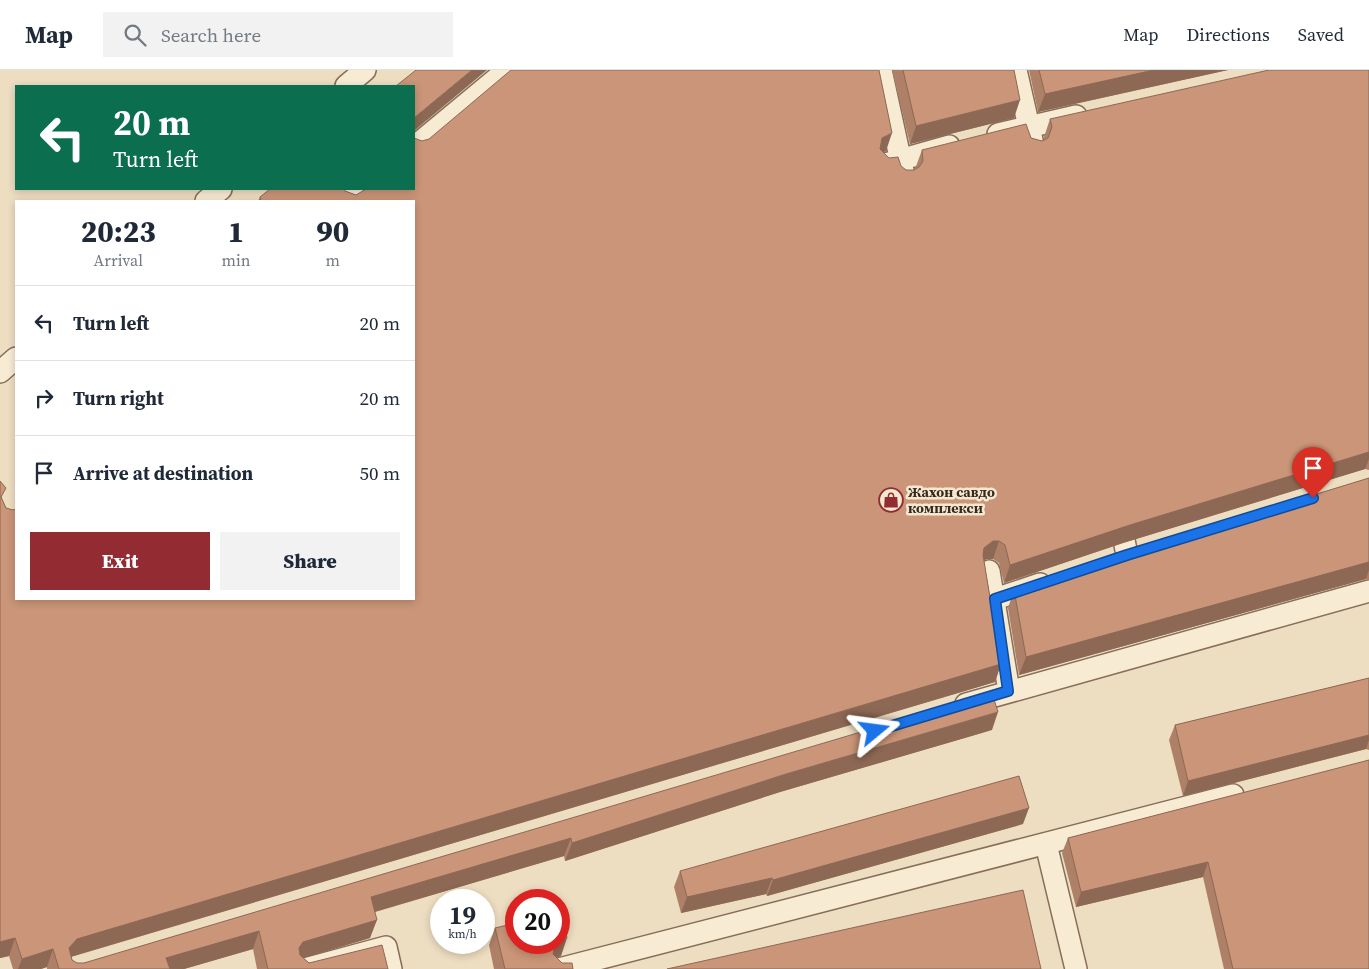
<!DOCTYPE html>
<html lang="en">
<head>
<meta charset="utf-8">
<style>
  :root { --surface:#fff; --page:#f2f2f3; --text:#1f2937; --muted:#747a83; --line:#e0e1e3; --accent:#932b32 }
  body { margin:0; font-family:"Source Serif 4",serif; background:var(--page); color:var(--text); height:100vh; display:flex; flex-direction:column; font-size:19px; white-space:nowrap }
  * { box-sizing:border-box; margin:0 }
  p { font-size:16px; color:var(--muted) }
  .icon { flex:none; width:28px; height:28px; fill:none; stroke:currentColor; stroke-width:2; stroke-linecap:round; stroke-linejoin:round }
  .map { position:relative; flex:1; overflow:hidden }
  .drawer { position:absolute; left:15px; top:130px; width:400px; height:400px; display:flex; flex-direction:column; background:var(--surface); border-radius:0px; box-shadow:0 2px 8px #0003 }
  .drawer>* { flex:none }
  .top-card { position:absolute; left:15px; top:15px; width:400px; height:105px; border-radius:0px; box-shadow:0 2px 8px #0003; background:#0b6e4f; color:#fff; overflow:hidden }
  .speed { position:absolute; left:430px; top:819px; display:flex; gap:10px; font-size:25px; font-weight:700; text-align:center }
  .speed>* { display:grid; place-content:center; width:65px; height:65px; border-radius:50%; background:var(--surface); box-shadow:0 2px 8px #0003; line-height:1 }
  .speed small { font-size:12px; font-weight:400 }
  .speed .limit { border:8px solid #d22; background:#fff; color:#111 }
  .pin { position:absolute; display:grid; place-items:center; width:42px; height:42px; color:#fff; margin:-51px -21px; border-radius:50% 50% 50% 0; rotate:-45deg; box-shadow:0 0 5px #0007 }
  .pin .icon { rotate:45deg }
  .me { position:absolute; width:55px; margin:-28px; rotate:74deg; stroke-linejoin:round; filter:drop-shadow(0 0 4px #0008) }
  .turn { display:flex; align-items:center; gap:18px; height:105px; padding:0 15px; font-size:22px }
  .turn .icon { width:65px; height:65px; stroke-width:2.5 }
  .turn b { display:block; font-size:35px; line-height:42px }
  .eta { display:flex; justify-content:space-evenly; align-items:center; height:85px; text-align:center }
  .eta b { font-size:30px; font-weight:800; line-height:35px }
  .button { display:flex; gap:10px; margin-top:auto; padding:10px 15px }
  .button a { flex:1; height:58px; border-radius:0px; background:var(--accent); color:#fff; font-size:20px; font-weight:800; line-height:58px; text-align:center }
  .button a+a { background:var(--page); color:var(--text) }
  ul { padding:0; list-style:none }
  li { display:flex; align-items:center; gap:15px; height:75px; padding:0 15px; border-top:1px solid var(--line) }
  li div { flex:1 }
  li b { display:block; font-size:19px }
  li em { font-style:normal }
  header { display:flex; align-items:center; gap:30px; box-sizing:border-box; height:70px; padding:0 25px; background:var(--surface); border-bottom:1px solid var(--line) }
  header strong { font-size:24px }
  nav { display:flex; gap:28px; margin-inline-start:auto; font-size:18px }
  .search { width:350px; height:45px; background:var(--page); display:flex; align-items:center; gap:12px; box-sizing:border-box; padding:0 18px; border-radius:0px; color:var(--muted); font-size:19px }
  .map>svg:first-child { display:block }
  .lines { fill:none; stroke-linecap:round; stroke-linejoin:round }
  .lane-casing { stroke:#866e59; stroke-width:24 }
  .lane { stroke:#f8ebd4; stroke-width:21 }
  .wall { fill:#ae8067 }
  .shaded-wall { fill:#8d6854 }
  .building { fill:#ca9578; stroke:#8d6854 }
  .route-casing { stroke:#114b97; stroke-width:12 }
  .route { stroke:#1a73e8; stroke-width:9 }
  .labels { text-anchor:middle; stroke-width:5; stroke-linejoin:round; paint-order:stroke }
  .poi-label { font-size:14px; font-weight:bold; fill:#36281d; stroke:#f4e8d1; text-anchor:start }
</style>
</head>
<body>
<header>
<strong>Map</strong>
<div class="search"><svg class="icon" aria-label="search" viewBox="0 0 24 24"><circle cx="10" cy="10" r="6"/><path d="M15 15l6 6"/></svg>Search here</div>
<nav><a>Map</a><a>Directions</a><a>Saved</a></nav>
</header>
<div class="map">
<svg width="1369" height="899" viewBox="0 0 1369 899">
  <rect width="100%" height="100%" fill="#edddc1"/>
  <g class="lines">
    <g class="lane-casing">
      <g id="lane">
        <polyline points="881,0 903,101"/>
        <polyline points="1016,0 1032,70"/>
        <polyline points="346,16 365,0"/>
        <polyline points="998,64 1076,46"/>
        <polyline points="414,77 507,0"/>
        <polyline points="885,94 949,76"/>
        <polyline points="206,131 221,119"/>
        <polyline points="348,131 363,119"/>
        <polyline points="0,302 16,288"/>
        <polyline points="1124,470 1127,485"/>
        <polyline points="989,501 1009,621"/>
        <polyline points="995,529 1040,514"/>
        <polyline points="966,634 1369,521"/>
        <polyline points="1046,774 1076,899"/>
        <polyline points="305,899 386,877 391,899"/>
        <polyline points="559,899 1233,725"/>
      </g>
    </g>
    <use href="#lane" class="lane"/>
  </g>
  <g class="wall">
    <polygon points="892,0 1014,0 1014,48 910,74"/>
    <polygon points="1029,0 1228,0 1038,42"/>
    <polygon points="1369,0 1369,400 1365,399 1123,473 1004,513 999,493 993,489 986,489 984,491 1001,594 995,612 71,887 72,890 77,893 84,893 992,660 780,722 565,791 564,786 375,842 370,868 303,888 309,893 388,899 257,899 253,879 184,899 47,899 47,897 41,899 13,899 9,886 0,888 0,411 2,429 6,438 13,440 414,529 414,131 258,131 260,127 345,121 356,125 414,119 422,71 886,81 883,82 889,88 906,100 914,100 915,99 922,80 1031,68 1042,71 1044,70 1044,67 1050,49"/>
    <polygon points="1369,408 1369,510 1366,509 1019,605 1008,538 1014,520"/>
    <polygon points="1369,608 1369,680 1366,679 1183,726 1169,670 1175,655"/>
    <polygon points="1369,690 1369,899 1224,899 1203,807 1076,837 1062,783 1068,768"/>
    <polygon points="1023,754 767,826 766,824 681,843 674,817 680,801"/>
    <polygon points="495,858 561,886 556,888 562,893 573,899 494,899 489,875"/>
  </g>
  <g class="shaded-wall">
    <polygon points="472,0 487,0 414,61 414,48"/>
    <polygon points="1154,0 1228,0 1038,42 1045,24"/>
    <polygon points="1020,30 1014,48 910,74 916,56"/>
    <polygon points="892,63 886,81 875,86 882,68"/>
    <polygon points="1369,382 1369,389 1365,399 1123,473 1004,513 1010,495 1130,455"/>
    <polygon points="993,471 999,471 993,489 986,489 978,496 984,478"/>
    <polygon points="1369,492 1369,500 1366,509 1019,605 1026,587"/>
    <polygon points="1001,594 995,612 70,887 69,878 77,869"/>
    <polygon points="998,642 992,660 780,722 565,791 572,773 786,704"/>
    <polygon points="1369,665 1369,670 1366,679 1183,726 1188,711"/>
    <polygon points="1029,738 1023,754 767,826 773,810"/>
    <polygon points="571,768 564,786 364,845 371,827"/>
    <polygon points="1208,792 1203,807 1076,837 1081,822"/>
    <polygon points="772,808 766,824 681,843 687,827"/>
    <polygon points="377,850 370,868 297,890 299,878 303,872"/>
    <polygon points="259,861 253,879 184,899 162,899 166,888"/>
    <polygon points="15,868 9,886 0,888 0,872"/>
    <polygon points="567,868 561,886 550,890 556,873 559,872"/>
    <polygon points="53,879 47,897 41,899 18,899 22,889"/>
  </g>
  <g class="building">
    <polygon points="416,0 472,0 414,48 414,16 396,16"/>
    <polygon points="511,0 879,0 892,63 882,68 880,79 889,88 898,87 901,96 906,100 914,100 919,97 923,91 922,80 1026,54 1031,68 1042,71 1048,68 1052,57 1050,49 1269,0 1369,0 1369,382 1130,455 1010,495 1005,475 999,471 993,471 984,478 983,485 1001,594 77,869 69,878 72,890 77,893 84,893 992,623 998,642 786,704 572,773 571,768 371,827 377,850 303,872 299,878 300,885 309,893 382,875 388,899 268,899 259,861 166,888 170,899 59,899 53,879 22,889 15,868 0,872 0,411 6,418 1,427 6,438 13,440 16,439 16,529 414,529 414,131 261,131 260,127 270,119 344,119 345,121 356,125 366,119 414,119 414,68 422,71 429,69"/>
    <polygon points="903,0 1014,0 1020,30 916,56"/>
    <polygon points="1039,0 1154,0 1045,24"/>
    <polygon points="1369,408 1369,492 1026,587 1014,520 1137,479"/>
    <polygon points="1369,608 1369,665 1188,711 1175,655"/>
    <polygon points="1369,690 1369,899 1233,899 1208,792 1081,822 1068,768"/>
    <polygon points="1019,706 1029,738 773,810 772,808 687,827 680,801"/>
    <polygon points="1023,820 1041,899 667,899"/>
    <polygon points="562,843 567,868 559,872 559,844"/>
    <polygon points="516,853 516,872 557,872 556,873 553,884 562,893 572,893 573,899 505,899 495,858"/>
  </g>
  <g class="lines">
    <g class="route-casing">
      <polyline id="route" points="875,661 1008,621 995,529 1127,485 1313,428"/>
    </g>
    <use href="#route" class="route"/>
  </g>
  <defs>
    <g id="shop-ring" transform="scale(1.25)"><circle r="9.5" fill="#f4e8d1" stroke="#932b32" stroke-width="1.5"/><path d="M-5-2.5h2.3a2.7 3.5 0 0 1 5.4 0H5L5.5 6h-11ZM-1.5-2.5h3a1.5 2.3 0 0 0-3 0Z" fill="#932b32"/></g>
  </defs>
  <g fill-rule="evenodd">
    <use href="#shop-ring" x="891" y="430"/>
  </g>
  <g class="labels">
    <g class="poi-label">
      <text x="908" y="427">Жахон савдо<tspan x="908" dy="16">комплекси</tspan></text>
    </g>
  </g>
</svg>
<div class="speed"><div>19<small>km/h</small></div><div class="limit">20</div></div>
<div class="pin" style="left:1313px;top:428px;background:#d93025"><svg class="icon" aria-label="arrive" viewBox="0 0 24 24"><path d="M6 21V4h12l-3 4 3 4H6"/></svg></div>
<svg class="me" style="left:875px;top:661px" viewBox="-20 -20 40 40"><path d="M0-17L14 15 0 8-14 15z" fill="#1a73e8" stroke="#fff" stroke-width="4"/></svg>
<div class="top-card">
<div class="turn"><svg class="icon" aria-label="left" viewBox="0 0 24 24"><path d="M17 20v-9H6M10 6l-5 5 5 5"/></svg><div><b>20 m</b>Turn left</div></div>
</div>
<section class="drawer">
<div class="eta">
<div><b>20:23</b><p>Arrival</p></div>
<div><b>1</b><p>min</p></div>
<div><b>90</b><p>m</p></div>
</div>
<ul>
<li><svg class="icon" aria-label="left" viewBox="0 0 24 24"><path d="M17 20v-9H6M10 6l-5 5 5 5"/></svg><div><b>Turn left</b></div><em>20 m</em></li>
<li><svg class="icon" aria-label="right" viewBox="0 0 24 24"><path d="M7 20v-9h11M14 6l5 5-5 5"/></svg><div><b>Turn right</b></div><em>20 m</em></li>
<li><svg class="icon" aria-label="arrive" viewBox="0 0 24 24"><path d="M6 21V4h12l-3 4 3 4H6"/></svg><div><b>Arrive at destination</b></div><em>50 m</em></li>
</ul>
<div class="button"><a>Exit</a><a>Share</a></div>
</section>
</div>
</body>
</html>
